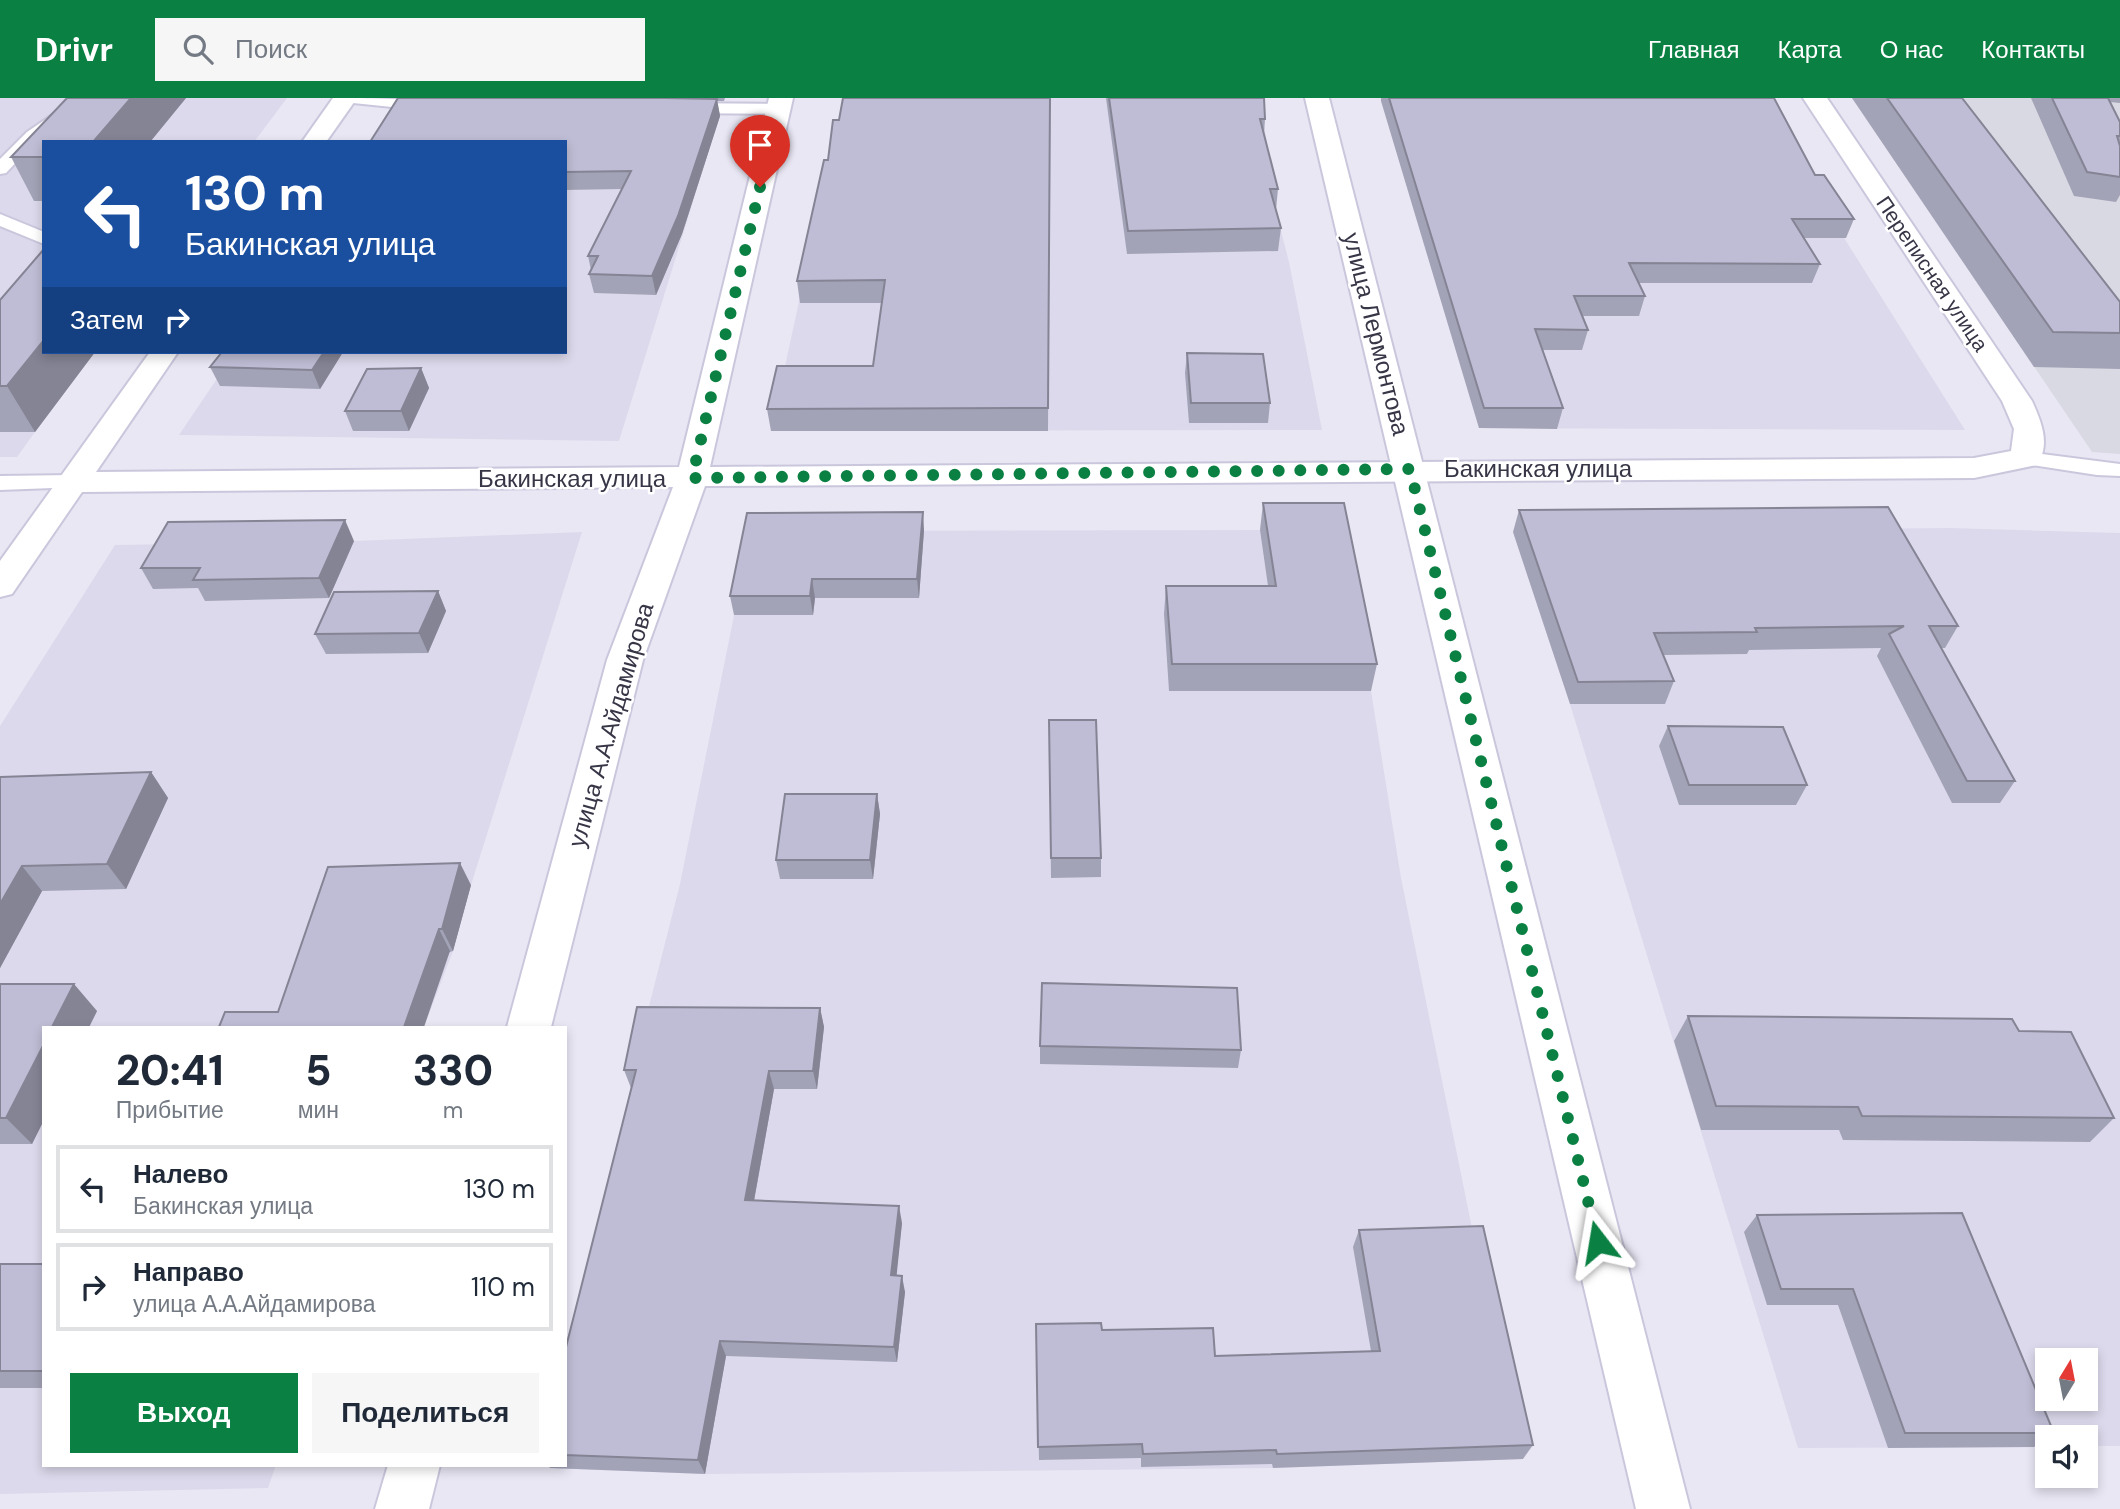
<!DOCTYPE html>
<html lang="ru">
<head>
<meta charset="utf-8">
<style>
  :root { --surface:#fff; --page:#f6f6f7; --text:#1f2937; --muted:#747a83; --line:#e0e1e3; --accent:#0b8043 }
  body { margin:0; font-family:"DM Sans",sans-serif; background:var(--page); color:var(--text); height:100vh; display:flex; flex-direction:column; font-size:26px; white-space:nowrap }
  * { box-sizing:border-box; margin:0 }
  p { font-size:23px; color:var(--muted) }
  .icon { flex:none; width:38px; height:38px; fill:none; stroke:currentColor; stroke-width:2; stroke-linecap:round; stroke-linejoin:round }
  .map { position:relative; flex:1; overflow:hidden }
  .side { position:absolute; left:42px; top:928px; width:525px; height:441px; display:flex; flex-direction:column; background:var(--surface); border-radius:0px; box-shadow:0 4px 10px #0003 }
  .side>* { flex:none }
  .guide { position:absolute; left:42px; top:42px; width:525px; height:214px; border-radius:0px; box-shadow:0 4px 10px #0003; background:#1a4fa0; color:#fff; overflow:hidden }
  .needle { width:46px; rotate:10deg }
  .buttons { position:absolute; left:2035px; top:1250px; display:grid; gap:14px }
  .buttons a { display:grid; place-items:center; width:63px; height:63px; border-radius:0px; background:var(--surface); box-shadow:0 4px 10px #0003; font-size:35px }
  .pin { position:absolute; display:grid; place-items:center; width:60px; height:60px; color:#fff; margin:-72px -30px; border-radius:50% 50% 50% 0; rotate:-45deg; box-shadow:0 0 7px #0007 }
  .pin .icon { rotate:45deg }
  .me { position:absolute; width:77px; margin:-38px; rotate:346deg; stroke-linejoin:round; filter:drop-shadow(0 0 5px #0008) }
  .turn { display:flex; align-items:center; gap:24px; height:147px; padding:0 28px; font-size:32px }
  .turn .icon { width:91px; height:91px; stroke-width:2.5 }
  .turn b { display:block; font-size:49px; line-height:60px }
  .then { display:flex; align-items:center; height:66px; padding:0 28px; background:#0003; gap:14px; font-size:26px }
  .eta { display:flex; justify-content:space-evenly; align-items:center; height:119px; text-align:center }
  .eta b { font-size:42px; font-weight:800; line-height:49px }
  .cta { display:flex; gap:14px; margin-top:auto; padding:14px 28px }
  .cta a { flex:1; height:80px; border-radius:0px; background:var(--accent); color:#fff; font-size:28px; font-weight:800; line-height:80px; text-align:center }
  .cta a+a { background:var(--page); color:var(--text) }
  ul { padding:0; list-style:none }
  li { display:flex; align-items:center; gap:21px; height:88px; margin:0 14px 10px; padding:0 14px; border:4px solid var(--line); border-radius:0px }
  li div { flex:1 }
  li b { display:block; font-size:26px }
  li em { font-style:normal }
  header { display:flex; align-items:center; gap:42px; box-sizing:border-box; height:98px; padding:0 35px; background:var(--accent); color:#fff }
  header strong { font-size:33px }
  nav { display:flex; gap:38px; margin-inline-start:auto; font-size:24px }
  .search { width:490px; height:63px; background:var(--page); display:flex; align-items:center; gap:18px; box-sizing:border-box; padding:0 24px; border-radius:0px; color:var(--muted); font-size:26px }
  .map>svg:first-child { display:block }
  .residential { fill:#dcd9ec; fill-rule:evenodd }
  .industrial { fill:#d9d9e3 }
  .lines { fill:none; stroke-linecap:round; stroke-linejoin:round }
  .service-casing { stroke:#cac7dd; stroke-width:4 }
  .minor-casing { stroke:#cac7dd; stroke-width:4 }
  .tertiary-casing { stroke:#cac7dd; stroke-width:4 }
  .service { fill:#fff; fill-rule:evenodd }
  .minor { fill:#fff; fill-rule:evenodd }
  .tertiary { fill:#fff; fill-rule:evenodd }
  .wall { fill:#a3a3b7 }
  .shaded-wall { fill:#858495 }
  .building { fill:#bebdd5; stroke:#858495; stroke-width:2 }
  .route { stroke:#0b8043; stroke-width:12; stroke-dasharray:0 21.6 }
  .labels { text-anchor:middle; stroke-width:5; stroke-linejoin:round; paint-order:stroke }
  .far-street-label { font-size:21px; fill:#373647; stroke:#fff }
  .street-label { font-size:24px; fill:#373647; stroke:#fff }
</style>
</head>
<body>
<header>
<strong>Drivr</strong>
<div class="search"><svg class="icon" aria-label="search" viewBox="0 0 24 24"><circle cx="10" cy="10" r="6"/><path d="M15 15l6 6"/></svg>Поиск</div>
<nav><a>Главная</a><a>Карта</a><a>О нас</a><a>Контакты</a></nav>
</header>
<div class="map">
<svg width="2120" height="1411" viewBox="0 0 2120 1411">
  <rect width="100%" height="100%" fill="#e9e7f4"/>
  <g class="residential">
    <polygon points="0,0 287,0 254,44 44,44 44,254 35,334 17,359 0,359"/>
    <polygon points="843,0 1259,0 1267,44 1271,94 1289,164 1322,332 771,333"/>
    <polygon points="1381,0 1771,24 1965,332 1479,330"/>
    <polygon points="718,23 619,343 179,337 235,254 565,254 565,44 645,24"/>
    <path d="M1950,430L2120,435V1348H2086V1339H2048L2047,1349L1798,1350L1570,606L1513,434ZM2048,1262H2086V1300H2048Z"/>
    <polygon points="1340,432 1371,593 1401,780 1475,1145 1523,1361 1273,1370 705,1376 550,1370 565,1367 644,928 680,786 751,433"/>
    <polygon points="582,434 471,787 453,853 424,929 44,929 44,1367 276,1367 268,1390 0,1396 0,628 115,447 354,443"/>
  </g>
  <polygon class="industrial" points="1852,0 2120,0 2120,356 2092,354"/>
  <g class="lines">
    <g class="service-casing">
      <g id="service">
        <polygon points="77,0 96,0 39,40 6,75 0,76 0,61 27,34"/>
        <path d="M345,0C365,0 426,0 439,8L431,13L353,5Z"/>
        <polygon points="623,0 671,5 778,6 786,11 778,16 671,15 623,8 621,5"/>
        <polygon points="0,116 44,134 44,146 0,128"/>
        <polygon points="2026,354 2120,366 2120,378 2097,377 2019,365 2015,360 2019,355"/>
        <polygon points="71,377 79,379 82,384 79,389 0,392 0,378"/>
      </g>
    </g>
    <g class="minor-casing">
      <g id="minor">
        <polygon points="333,0 357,0 326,44 302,44"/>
        <path d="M769,0H793L710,369L1974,360L2011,353L2014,331L2002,303L1803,0H1827L2032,303C2041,323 2051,346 2037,367L1974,380L705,388L643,562L551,929H507L607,562L673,389L82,394L12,496L0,499V463L150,254H178L96,374L679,369Z"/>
        <polygon points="388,1367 440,1367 429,1411 375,1411"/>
      </g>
    </g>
    <g class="tertiary-casing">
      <polygon id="tertiary" points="1305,0 1329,0 1690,1411 1636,1411"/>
    </g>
    <use href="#service" class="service"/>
    <use href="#minor" class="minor"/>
    <use href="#tertiary" class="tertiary"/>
  </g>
  <g class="wall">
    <polygon points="67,0 186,0 150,44 44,44 44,103 34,103 11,59"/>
    <polygon points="398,0 725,0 724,3 717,3 720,18 682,136 656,197 594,195 589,176 591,172 588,158 622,91 565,92 565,44"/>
    <polygon points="1050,0 1048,333 771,333 767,311 873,268 882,205 800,205 797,183 828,62"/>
    <polygon points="1106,0 1264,0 1265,21 1264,36 1278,91 1276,112 1281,130 1278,153 1127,156"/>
    <polygon points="1381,0 1774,0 1815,77 1854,121 1846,140 1804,140 1820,166 1812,185 1639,185 1645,198 1639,218 1583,218 1588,232 1582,252 1543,252 1563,310 1557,331 1479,330 1381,3"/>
    <polygon points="1852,0 1962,0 2120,204 2120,271 2034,269"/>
    <polygon points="2031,0 2120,0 2120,5 2110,4 2120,24 2120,97 2116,104 2074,98"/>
    <polygon points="0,202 44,254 95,254 35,334 0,334"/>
    <polygon points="222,254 343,254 320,291 220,288 210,269"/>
    <polygon points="1187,255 1270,305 1268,325 1189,325 1185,275"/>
    <polygon points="421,270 429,290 409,333 353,333 345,313"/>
    <polygon points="1263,405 1377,566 1371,593 1169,593 1164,516 1166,488 1268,488 1260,432"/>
    <polygon points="1519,412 1958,528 1945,550 1941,550 2015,683 2000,705 1952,705 1877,558 1881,550 1749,552 1747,556 1663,557 1674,583 1665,606 1570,606 1513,434"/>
    <polygon points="924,432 919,500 815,500 813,517 734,517 730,498"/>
    <polygon points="354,443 329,500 205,503 198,490 153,491 141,470"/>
    <polygon points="438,493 446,513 428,555 326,556 315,536"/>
    <polygon points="1049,622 1101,760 1101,779 1051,780"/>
    <polygon points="1668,628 1807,687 1796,707 1679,707 1659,648"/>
    <polygon points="151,674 168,700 126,791 42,793 0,870 0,679"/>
    <polygon points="877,696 880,716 873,781 780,781 776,762"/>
    <polygon points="471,787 453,853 278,914"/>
    <polygon points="0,886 97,913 32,1046 0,1046"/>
    <polygon points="820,910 824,929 817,991 774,991 754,1103 902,1125 896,1177 905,1194 897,1264 726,1258 705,1376 550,1370 548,1367 565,1367 565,1253 631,990 624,972"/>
    <polygon points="1688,918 2019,933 2114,1020 2090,1044 1843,1042 1839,1032 1701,1032 1674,943"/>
    <polygon points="1040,948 1241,952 1238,970 1040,966"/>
    <polygon points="1757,1117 2054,1335 2048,1339 2048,1340 2034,1349 1888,1350 1838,1207 1767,1207 1744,1134"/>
    <polygon points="1359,1132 1533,1347 1523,1361 1273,1370 1272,1366 1141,1369 1141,1360 1039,1362 1036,1226 1102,1232 1215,1258 1371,1253 1353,1149"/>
    <rect x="0" y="1166" width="44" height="124"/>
  </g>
  <g class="shaded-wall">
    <polygon points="131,0 186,0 150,44 93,44"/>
    <polygon points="717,1 720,18 682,136 656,197 652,178"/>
    <polygon points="44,242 44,254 95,254 35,334 7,288"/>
    <polygon points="324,254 343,254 320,291 312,272"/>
    <polygon points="421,270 429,290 409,333 401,313"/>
    <polygon points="923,414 924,432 919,500 917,481"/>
    <polygon points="345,422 354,443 329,500 319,480"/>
    <polygon points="812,481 815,500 813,517 810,498"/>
    <polygon points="438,493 446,513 428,555 419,535"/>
    <polygon points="151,674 168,700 126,791 107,766"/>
    <polygon points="877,696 880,716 873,781 870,762"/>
    <polygon points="460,765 471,787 453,853 442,831"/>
    <polygon points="22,768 42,793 0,870 0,806"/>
    <polygon points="439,831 450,853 424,929 404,929"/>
    <polygon points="74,886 97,913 89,929 52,929"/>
    <polygon points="820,910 824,929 817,991 813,973"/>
    <polygon points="44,946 44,1022 32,1046 6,1020"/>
    <polygon points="769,973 774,991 751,1119 745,1102"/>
    <polygon points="899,1108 902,1125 895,1193 891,1177"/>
    <polygon points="902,1178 905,1194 897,1264 894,1249"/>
    <polygon points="720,1243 726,1258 705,1376 698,1362"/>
  </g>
  <g class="building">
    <polygon points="67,0 131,0 93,44 44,44 44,59 11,59"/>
    <polygon points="398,0 665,0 717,1 678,118 652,178 589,176 598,158 588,158 631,73 565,74 565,44 370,44"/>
    <polygon points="843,0 1050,0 1048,310 767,311 777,268 873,268 885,182 797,183 824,62 828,62 833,22 839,22"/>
    <polygon points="1109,0 1264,0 1265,21 1260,21 1278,91 1270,91 1281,130 1128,133"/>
    <polygon points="1389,0 1774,0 1815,77 1824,77 1854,121 1792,121 1820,166 1629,165 1645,198 1574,198 1588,232 1535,231 1563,310 1484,310"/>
    <polygon points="1887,0 1962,0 2120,204 2120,235 2053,234"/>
    <polygon points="2052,0 2108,0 2120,24 2120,38 2117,38 2120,48 2120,79 2087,74"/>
    <polygon points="44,151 44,242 7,288 0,288 0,202"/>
    <polygon points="222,254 324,254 312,272 210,269"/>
    <polygon points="1187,255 1263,256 1270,305 1191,305"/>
    <polygon points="421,270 401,313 345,313 367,271"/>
    <polygon points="1263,405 1344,405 1377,566 1172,566 1166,488 1276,488"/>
    <polygon points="1888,409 1958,528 1929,528 2015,683 1967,683 1889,536 1904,528 1755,530 1757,534 1654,535 1674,583 1578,584 1519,412"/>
    <polygon points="923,414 917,481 812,481 810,498 730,498 747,415"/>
    <polygon points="345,422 319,480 193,482 200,470 141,470 168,424"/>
    <polygon points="438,493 419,535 315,536 334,494"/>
    <polygon points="1049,622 1096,622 1101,760 1051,760"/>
    <polygon points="1668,628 1783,629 1807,687 1689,687"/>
    <polygon points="151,674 107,766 22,768 0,806 0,679"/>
    <polygon points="785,696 877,696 870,762 776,762"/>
    <polygon points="460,765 442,831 439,831 404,929 219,929 225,914 278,914 328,769"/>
    <polygon points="1042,885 1237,890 1241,952 1040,948"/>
    <polygon points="0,886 74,886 52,929 44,929 44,946 6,1020 0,1020"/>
    <polygon points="637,909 820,910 813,973 769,973 745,1102 899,1108 891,1177 902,1178 894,1249 720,1243 698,1362 565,1357 565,1253 636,972 624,972"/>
    <polygon points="1688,918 2012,921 2019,933 2071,934 2114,1020 1862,1018 1858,1009 1716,1008"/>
    <polygon points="1962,1115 2054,1335 1905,1335 1853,1191 1781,1191 1757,1117"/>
    <polygon points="1483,1128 1533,1347 1277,1356 1276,1352 1143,1356 1142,1346 1038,1349 1036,1226 1101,1225 1102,1232 1213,1230 1215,1258 1380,1253 1359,1132"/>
    <rect x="0" y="1166" width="44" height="107"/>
  </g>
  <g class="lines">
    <polyline class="route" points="760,89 692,380 1410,371 1598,1144"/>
  </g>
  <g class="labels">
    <g class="far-street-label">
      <text transform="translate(1932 176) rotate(56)" y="7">Переписная улица</text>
    </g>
    <g class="street-label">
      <text transform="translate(1376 236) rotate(76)" y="8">улица Лермонтова</text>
      <text x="1538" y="379">Бакинская улица</text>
      <text x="572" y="389">Бакинская улица</text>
      <text transform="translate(611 627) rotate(-74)" y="8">улица А.А.Айдамирова</text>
    </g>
  </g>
</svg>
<div class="buttons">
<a><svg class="needle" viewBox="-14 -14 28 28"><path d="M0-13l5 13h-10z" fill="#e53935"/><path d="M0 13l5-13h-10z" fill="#747a83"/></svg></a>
<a><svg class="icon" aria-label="sound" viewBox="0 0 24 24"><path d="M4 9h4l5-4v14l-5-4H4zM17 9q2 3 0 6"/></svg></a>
</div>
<div class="pin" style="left:760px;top:89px;background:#d93025"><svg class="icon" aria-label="arrive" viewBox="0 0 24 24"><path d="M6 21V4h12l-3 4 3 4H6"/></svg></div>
<svg class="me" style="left:1598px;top:1144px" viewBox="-20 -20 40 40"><path d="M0-17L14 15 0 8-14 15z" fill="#0b8043" stroke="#fff" stroke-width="4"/></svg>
<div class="guide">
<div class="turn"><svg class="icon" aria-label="left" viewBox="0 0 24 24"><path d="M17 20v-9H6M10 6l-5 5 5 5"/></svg><div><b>130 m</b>Бакинская улица</div></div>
<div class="then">Затем<svg class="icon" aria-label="right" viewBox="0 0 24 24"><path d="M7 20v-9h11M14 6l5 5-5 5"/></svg></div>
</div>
<section class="side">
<div class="eta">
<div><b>20:41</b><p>Прибытие</p></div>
<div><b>5</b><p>мин</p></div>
<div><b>330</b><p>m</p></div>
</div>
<ul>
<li><svg class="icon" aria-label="left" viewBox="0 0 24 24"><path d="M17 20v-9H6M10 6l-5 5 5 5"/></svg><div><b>Налево</b><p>Бакинская улица</p></div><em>130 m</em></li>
<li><svg class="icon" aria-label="right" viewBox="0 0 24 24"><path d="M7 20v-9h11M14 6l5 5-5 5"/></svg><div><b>Направо</b><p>улица А.А.Айдамирова</p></div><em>110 m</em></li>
</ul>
<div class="cta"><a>Выход</a><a>Поделиться</a></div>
</section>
</div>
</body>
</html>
